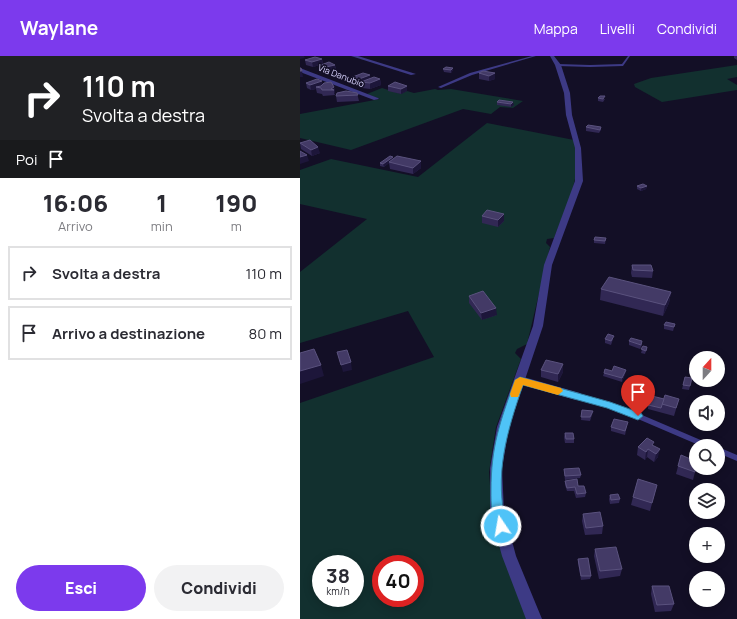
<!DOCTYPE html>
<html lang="it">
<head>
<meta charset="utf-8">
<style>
  :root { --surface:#fff; --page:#f2f2f3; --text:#2b2b33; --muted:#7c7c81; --line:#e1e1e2; --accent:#7c3aed }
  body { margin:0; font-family:Manrope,sans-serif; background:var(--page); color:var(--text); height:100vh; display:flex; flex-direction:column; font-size:15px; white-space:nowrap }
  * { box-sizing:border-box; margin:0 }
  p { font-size:13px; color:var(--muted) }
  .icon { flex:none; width:22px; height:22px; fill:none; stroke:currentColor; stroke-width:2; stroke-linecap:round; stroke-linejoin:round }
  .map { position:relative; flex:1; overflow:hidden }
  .details { display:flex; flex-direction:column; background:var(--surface); width:300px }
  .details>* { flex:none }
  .hud { background:#202124; color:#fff; overflow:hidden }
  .needle { width:26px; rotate:21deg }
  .tools { position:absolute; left:389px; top:295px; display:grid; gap:8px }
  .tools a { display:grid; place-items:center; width:36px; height:36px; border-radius:50%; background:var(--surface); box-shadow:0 2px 10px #0003; font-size:20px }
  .speed { position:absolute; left:12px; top:499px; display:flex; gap:8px; font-size:20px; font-weight:700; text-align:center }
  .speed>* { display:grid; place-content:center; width:52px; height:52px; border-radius:50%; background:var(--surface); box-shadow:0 2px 10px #0003; line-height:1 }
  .speed small { font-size:10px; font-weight:400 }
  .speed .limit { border:6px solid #d22; background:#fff; color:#111 }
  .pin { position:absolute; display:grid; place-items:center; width:34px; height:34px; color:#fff; margin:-41px -17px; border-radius:50% 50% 50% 0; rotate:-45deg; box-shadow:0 0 4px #0007 }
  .pin .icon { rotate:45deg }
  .me { position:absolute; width:44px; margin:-22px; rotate:348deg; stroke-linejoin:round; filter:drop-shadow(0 0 3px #0008) }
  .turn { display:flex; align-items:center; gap:14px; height:84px; padding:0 16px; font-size:18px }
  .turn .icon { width:52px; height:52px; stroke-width:2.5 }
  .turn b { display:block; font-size:28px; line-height:34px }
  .then { display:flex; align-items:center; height:38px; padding:0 16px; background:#0003; gap:8px; font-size:15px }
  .eta { display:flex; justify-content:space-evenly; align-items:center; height:68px; text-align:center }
  .eta b { font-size:24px; font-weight:800; line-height:28px }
  .cta { display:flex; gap:8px; margin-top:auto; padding:8px 16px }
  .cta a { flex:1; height:46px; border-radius:24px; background:var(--accent); color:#fff; font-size:16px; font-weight:800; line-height:46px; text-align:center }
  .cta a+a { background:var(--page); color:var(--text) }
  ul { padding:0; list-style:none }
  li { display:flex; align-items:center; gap:12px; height:54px; margin:0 8px 6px; padding:0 8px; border:2px solid var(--line); border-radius:0px }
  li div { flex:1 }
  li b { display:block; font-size:15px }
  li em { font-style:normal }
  header { display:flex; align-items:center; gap:24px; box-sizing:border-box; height:56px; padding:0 20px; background:var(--accent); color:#fff }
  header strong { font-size:19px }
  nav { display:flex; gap:22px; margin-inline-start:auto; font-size:14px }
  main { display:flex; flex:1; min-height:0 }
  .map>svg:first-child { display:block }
  .green { fill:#12302f; fill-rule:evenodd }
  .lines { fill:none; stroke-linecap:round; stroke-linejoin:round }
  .service { fill:#3d3a85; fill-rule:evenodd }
  .minor { fill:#3d3a85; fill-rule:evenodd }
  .tertiary { fill:#3d3a85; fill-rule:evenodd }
  .wall { fill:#312854 }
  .shaded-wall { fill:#1d163a }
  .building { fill:#433a66; stroke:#5a527e }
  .route { fill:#4fc3f7; stroke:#337fa1 }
  .slow { fill:#f59e0b }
  .labels { text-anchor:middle; stroke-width:3; stroke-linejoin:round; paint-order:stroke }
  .far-street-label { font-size:9px; fill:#d9d4ff; stroke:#130f26 }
</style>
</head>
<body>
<header>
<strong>Waylane</strong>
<nav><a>Mappa</a><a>Livelli</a><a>Condividi</a></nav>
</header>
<main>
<section class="details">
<div class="hud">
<div class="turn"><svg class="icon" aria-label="right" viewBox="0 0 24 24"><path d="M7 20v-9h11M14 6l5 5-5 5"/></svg><div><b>110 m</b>Svolta a destra</div></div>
<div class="then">Poi<svg class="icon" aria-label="arrive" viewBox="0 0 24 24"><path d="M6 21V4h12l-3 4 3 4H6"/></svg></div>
</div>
<div class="eta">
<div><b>16:06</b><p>Arrivo</p></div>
<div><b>1</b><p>min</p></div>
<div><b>190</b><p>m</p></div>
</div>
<ul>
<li><svg class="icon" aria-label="right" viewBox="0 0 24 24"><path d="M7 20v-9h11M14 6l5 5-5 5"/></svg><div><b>Svolta a destra</b></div><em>110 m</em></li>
<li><svg class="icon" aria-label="arrive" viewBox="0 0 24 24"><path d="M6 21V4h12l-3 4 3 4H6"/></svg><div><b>Arrivo a destinazione</b></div><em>80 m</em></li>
</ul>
<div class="cta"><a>Esci</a><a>Condividi</a></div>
</section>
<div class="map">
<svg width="437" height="563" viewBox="0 0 437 563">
  <rect width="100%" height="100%" fill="#130f26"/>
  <g class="green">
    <polygon points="437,9 437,21 427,23 437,29 437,34 362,46 335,31 334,28 351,22"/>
    <polygon points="82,32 101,38 107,35 114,37 135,33 138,34 151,33 223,45 213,52 200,51 191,58 163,53 51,94 0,82 0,58 80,43 67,38"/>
    <path d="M187,67L274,84C284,119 266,150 254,182L247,183L246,187L250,191L227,288L217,293L215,297L221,303L196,371L189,416L192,456L227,563H0V347L134,301L108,255L0,287V216L67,163L0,148V114L31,103L118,121ZM21,508H55V542H21ZM81,508H115V542H81Z"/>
  </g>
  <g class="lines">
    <g class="service">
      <polygon points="232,0 236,0 172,19 141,32 138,31 170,17"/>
      <polygon points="328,0 330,0 323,10 290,11 258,10 257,9 258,8 290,9 322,8"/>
      <polygon points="274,338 276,338 328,353 410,388 411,390 401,390 324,357 274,342 273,340"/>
      <polygon points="418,391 437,399 437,405 418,397"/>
    </g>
    <g class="minor">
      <polygon points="51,0 58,0 116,18 111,19"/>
      <polygon points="0,12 78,42 79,43 74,44 0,16"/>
      <polygon points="220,320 280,337 282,340 280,343 276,344 216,327 215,324 216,321"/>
    </g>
    <polygon class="tertiary" points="250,0 254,0 261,9 270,37 272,59 281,92 283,125 252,209 243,270 209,371 202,412 204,455 216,500 242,563 226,563 202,500 190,455 190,412 197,371 233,270 244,209 275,125 275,92 266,59 264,37 255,9"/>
  </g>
  <g class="wall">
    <polygon points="434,0 437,0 437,4 434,2"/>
    <polygon points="22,3 23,8 13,11 6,9 5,4"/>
    <polygon points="21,9 35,9 36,14 27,16 22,14"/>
    <polygon points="153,12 153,14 151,17 144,16 143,13"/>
    <polygon points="179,17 195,17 195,23 189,25 179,23"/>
    <polygon points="50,22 70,22 80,23 81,29 70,33 62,32 61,28 60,29 51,28"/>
    <polygon points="6,27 22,29 34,31 35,36 34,37 35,39 23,40 22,38 17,37 16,33 11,34 7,32"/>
    <polygon points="88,30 107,30 107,35 101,38 88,35"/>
    <polygon points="57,37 59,45 37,46 36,40"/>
    <polygon points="298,42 305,43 303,46 298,45"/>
    <polygon points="199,44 214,49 211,51 197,49 197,46"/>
    <polygon points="286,71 301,74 299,77 286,75"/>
    <polygon points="0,87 20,97 12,100 1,93"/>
    <polygon points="93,101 93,103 121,105 121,112 113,118 90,113 89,107 84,111 80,110 80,107"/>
    <polygon points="337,130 347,130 346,133 341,135 337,133"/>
    <polygon points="182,160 204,165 198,171 182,167"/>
    <polygon points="306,182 305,188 294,187 294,184"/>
    <polygon points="332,209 353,215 352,222 332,221 331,217"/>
    <polygon points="301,233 371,236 369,247 363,260 300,244"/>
    <polygon points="169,240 197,259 182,264 169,247"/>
    <polygon points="375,268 373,275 364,273 364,269"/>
    <polygon points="305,283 313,283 311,289 305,287"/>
    <polygon points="329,285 342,289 340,293 329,289"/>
    <polygon points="343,290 347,291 345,298 341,297"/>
    <polygon points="263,308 263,316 258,326 241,321 241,314"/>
    <polygon points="326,314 325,318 322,326 303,320 304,317"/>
    <polygon points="385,321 392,322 389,334 382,333"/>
    <polygon points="364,343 379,343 374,360 348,353 348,349"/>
    <polygon points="282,354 293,355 292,359 290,365 281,364"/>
    <polygon points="327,370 325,379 311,375 311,371"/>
    <polygon points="265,377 274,383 274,387 265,387 264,381"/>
    <polygon points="353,390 358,401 354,406 347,401 345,404 337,399 338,391"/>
    <polygon points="381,399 392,407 396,412 393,424 376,418"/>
    <polygon points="264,413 281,419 280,422 265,424 264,416"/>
    <polygon points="265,425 278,430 286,437 285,441 276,442 274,435 267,435 265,429"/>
    <polygon points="357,429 350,455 331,449 333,441"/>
    <polygon points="310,439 320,443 319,447 310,448 309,443"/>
    <polygon points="283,458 303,470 302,478 285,479 282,465"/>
    <polygon points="295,493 322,513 320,520 299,523 294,500"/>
    <polygon points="278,503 291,520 290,523 281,524 278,507"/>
    <polygon points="352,530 374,548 371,555 355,556 351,538"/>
  </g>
  <g class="shaded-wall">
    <polygon points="0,0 4,0 5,2 0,3"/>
    <polygon points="22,3 23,8 13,11 12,6"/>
    <polygon points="35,9 36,14 27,16 26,11"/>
    <polygon points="153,12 153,14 151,17 151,14"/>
    <polygon points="0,15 2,15 3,21 0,21"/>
    <polygon points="195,17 195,23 189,25 189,20"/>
    <polygon points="70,19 71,25 61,26 61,28 60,29 59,23"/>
    <polygon points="80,23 81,29 70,33 70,27"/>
    <polygon points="22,25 23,31 16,31 16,33 11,34 10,29"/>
    <polygon points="107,30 107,35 101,38 101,33"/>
    <polygon points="34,31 35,36 34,37 34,34 31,33"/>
    <polygon points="213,46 214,49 211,51 211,48"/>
    <polygon points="18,91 20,97 12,100 11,94"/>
    <polygon points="7,99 9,105 0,108 0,101"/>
    <polygon points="93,101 93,105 89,106 89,107 84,111 83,108"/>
    <polygon points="121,105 121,112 113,118 113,112"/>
    <polygon points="347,130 346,133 341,135 341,132"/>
    <polygon points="204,158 204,165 198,171 198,164"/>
    <polygon points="371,236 369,247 363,260 365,249"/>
    <polygon points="196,252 197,259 182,264 181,257"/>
    <polygon points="51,306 52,314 43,316 41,309"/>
    <polygon points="263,308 263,316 258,326 258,318"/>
    <polygon points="21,309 24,320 0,328 0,315"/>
    <polygon points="326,314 325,318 322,326 322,322"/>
    <polygon points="348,393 347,401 345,404 346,396"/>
    <polygon points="360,393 358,401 354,406 356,398"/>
  </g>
  <g class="building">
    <polygon points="15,1 22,3 12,6 5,4"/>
    <polygon points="29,6 35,9 26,11 21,9"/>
    <polygon points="146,11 153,12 151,14 143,13"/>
    <polygon points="0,12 1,12 2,15 0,15"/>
    <polygon points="183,15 195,17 189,20 179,17"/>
    <polygon points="63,17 70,19 59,23 50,22"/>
    <polygon points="74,21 80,23 70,27 61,26"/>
    <polygon points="17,23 22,25 10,29 6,27"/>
    <polygon points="31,26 34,31 31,33 34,34 22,34 21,32 16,31 21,30 24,27"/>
    <polygon points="95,26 107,30 101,33 88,30"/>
    <polygon points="46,35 57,37 58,39 36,40 37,37"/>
    <polygon points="300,40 305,40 303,43 298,42"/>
    <polygon points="199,44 213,46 211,48 197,46"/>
    <polygon points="288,69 301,71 300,74 286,71"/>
    <polygon points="10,84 18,91 11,94 0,87"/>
    <polygon points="0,95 7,99 0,101"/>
    <polygon points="90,100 93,101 83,108 80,107"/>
    <polygon points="97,100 121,105 113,112 89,106"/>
    <polygon points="343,128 347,130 341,132 337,130"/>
    <polygon points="187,154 204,158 198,164 182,160"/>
    <polygon points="295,181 306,182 305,185 294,184"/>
    <polygon points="332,209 351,209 353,215 333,214"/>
    <polygon points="309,221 371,236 365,249 301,233"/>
    <polygon points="183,235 196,252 181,257 169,240"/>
    <polygon points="366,266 375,268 374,271 364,269"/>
    <polygon points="308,278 314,280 311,285 305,283"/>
    <polygon points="331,282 342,285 341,289 329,285"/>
    <polygon points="343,290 347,291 346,295 341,293"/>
    <polygon points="14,293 21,309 0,315 0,297"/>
    <polygon points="47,294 51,306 41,309 37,296"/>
    <polygon points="246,304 263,308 258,318 241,314"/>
    <polygon points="314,310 326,314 322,322 304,317 305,313 312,315"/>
    <polygon points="385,321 392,322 390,330 383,329"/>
    <polygon points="365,339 379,343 376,352 362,348"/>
    <polygon points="352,340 364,343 361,352 348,349"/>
    <polygon points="282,354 293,355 290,361 281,361"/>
    <polygon points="314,363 328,366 325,375 311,371"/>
    <polygon points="265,377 273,377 274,383 266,383"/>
    <polygon points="347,382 354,386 352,389 360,393 356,398 348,393 346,396 338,391"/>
    <polygon points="381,399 393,404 392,407 396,408 395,416 378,410"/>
    <polygon points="279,412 281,419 265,420 264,413"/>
    <polygon points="277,423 278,430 284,430 286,437 277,438 275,431 267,432 265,425"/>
    <polygon points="338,423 357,429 352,447 333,441"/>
    <polygon points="318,438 320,443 311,444 310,439"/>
    <polygon points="300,456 303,470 286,472 283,458"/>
    <polygon points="316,491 322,513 300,515 295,493"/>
    <polygon points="288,502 291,520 281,520 278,503"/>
    <polygon points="352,530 369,530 374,548 357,549"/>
  </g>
  <path class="route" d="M220,321L310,346L341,357L343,360L338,364L307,352L223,329C207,375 193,421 207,470L205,474L201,476L197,474C191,461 191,448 191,435C191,390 200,366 215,324Z"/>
  <polygon class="slow" points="220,321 261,332 263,335 258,339 223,329 218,341 211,341 210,338 215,324"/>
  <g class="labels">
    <g class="far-street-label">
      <text transform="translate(41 20) rotate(21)" y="3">Via Danubio</text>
    </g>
  </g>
</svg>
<div class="tools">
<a><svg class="needle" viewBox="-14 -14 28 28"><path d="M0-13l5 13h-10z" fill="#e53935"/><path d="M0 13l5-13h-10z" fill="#7c7c81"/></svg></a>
<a><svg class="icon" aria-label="sound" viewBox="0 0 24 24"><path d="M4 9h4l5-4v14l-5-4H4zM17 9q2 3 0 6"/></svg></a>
<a><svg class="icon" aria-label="search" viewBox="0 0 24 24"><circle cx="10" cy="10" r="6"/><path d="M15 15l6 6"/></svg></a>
<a><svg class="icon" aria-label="layers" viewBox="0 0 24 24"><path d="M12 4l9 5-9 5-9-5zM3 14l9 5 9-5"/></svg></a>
<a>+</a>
<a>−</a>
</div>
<div class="speed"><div>38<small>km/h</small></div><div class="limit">40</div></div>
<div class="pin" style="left:338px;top:360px;background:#d93025"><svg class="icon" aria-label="arrive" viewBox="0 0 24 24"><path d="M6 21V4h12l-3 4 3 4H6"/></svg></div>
<svg class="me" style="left:201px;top:470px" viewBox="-20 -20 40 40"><circle r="17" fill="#4fc3f7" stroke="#fff" stroke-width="3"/><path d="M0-11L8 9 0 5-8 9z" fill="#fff"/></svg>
</div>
</main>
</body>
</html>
